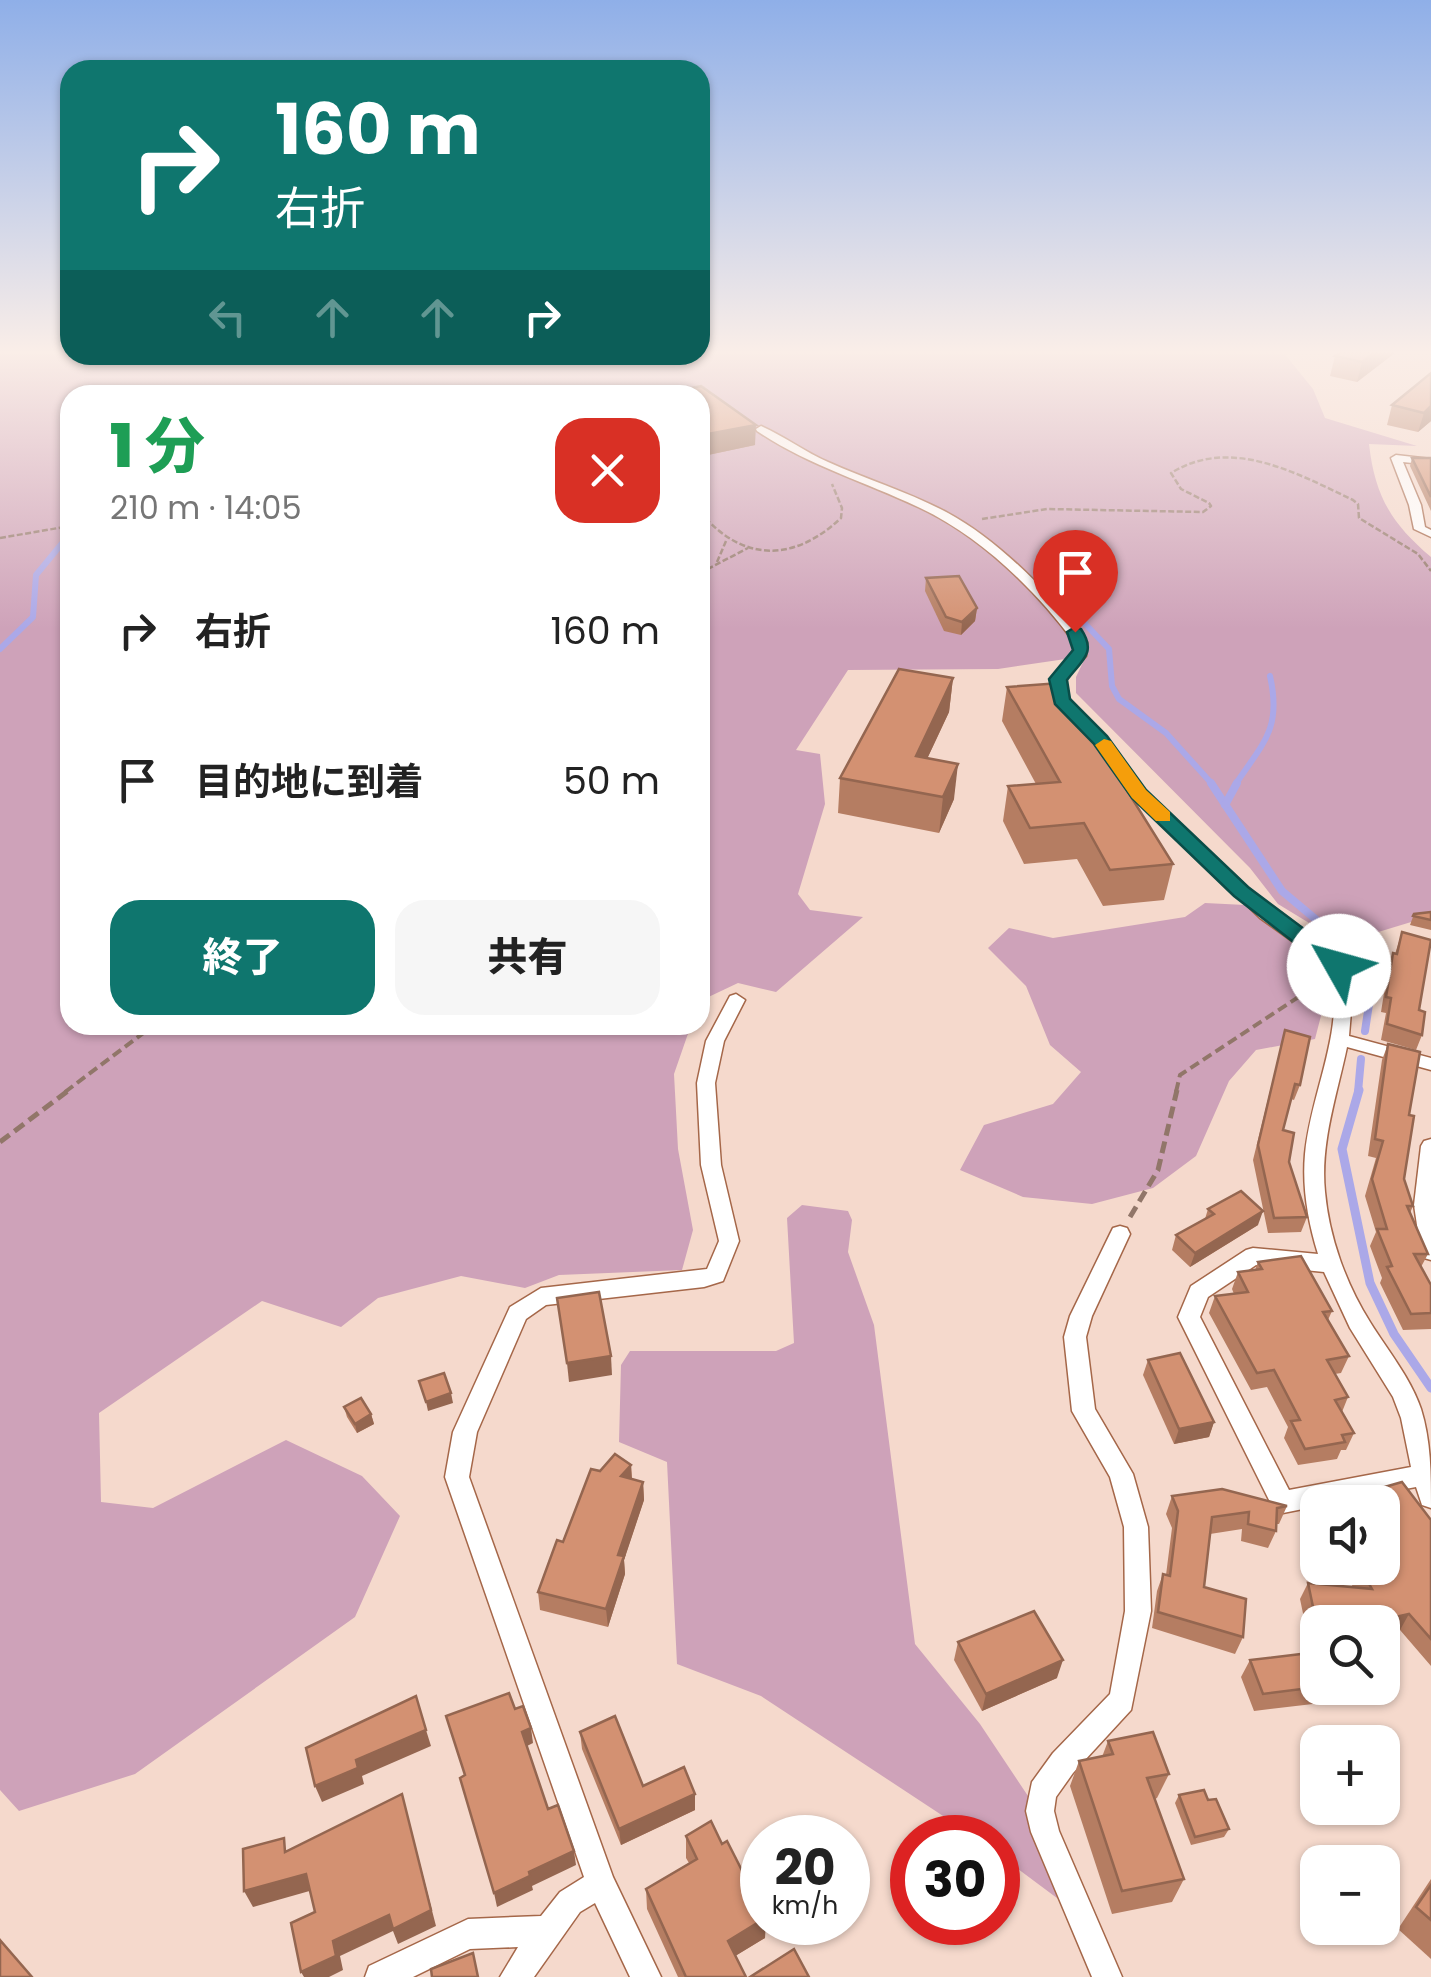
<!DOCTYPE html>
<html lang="ja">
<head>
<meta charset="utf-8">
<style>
  :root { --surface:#fff; --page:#f6f6f6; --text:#222; --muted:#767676; --accent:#0f766e }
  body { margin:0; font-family:Poppins,"Noto Sans JP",sans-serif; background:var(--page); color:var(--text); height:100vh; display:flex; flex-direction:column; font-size:38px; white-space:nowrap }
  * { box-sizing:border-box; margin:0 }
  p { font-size:32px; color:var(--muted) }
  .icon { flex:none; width:55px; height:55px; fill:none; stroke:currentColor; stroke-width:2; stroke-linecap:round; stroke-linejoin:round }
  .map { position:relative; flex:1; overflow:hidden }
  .side { position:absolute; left:60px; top:385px; width:650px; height:650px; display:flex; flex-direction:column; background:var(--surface); border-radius:30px; box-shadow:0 2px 8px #0004 }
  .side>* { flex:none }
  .top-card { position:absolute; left:60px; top:60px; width:650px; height:305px; border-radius:30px; box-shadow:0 2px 8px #0004; background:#0f766e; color:#fff; overflow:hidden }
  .tools { position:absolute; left:1300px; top:1485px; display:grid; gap:20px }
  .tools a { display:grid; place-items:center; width:100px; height:100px; border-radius:20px; background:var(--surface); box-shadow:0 2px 8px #0004; font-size:50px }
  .speed { position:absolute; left:740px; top:1815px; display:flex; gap:20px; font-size:50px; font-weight:700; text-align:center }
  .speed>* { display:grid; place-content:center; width:130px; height:130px; border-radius:50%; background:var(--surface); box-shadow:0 2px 8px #0004; line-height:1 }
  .speed small { font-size:25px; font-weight:400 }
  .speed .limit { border:15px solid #d22; background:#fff; color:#111 }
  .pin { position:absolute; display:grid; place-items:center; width:85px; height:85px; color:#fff; margin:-102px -42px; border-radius:50% 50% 50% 0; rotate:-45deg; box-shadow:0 0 10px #0007 }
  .pin .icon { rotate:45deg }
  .me { position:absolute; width:110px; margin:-55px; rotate:308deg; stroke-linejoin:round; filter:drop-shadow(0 0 8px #0008) }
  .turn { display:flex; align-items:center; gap:35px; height:210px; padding:0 50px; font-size:45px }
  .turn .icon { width:130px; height:130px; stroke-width:2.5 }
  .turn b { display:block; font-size:70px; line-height:85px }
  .lanes { display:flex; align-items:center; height:95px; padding:0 50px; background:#0003; justify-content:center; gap:50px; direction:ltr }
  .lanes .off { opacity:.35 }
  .round { display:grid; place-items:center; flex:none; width:105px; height:105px; border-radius:30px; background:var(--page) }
  .summary { display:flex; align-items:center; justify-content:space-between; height:170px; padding:0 50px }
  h1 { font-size:60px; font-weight:800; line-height:75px; color:#1e9e55 }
  .cta { display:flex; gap:20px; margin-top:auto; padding:20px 50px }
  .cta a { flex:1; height:115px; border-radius:30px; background:var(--accent); color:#fff; font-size:40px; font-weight:800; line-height:115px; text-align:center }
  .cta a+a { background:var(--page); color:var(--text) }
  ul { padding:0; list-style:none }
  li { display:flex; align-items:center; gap:30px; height:150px; padding:0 50px }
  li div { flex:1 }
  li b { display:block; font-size:38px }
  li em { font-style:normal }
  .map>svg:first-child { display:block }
  .green { fill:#cea2b9 }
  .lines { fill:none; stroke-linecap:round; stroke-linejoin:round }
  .stream-far3 { stroke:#aba8e8; stroke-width:5 }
  .stream-far2 { stroke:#aba8e8; stroke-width:6 }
  .stream-far1 { stroke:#aba8e8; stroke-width:8 }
  .stream { stroke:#aba8e8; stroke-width:9 }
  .minor-casing { stroke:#a56749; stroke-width:3 }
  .path-far2 { stroke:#917669; stroke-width:2.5; stroke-dasharray:6 2.5; stroke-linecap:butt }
  .path-far1 { stroke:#917669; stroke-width:4; stroke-dasharray:10 5; stroke-linecap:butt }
  .path { stroke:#917669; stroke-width:5; stroke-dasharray:12 6; stroke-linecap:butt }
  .minor { fill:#fff; fill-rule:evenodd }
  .wall { fill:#b57d62 }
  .shaded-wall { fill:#946650 }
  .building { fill:#d39172; stroke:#946650; stroke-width:2.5 }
  .route { fill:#0f766e; stroke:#0a4d48; stroke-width:2.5 }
  .slow { fill:#f59e0b }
</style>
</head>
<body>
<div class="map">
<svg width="1431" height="1977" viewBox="0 0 1431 1977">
  <rect width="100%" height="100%" fill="#f5d9cc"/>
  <g class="green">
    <path d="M0,352L700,355V352H1283L1313,389L1325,418L1417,446L1369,444C1375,497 1392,524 1431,557V916L1342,943L1278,904L1250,868L1076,693V677L1086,656L998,669L848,670L796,750L820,754L825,804L798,894L810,910L863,917L776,992L738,983L700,1001V395H70V1025H691L674,1074L678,1149L693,1230L682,1270L559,1275L525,1288L461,1276L378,1298L341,1327L262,1301L99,1413L101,1502L153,1508L286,1440L362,1476L400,1516L355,1617L135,1774L19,1811L0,1790Z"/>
    <polygon points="1205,903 1245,905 1319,956 1330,981 1315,1039 1256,1050 1229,1081 1196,1156 1153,1188 1092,1204 1023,1197 960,1170 984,1125 1053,1104 1081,1072 1050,1045 1026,986 988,948 1009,928 1053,938 1185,917"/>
    <polygon points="802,1205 848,1211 852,1220 848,1252 874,1325 915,1644 980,1724 1028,1796 1065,1904 998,1854 998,1838 975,1837 761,1696 677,1664 667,1462 619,1442 621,1365 630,1351 776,1351 794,1343 787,1218"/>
  </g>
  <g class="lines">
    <polyline class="stream-far3" points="62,543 70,534"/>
    <g class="stream-far2">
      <polyline points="1055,592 1109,649 1112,686 1119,699 1166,733 1213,785"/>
      <polyline points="0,649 33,617 36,575 64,541"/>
      <path d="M1235,785C1263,743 1282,729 1270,676"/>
    </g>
    <g class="stream-far1">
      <polyline points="1211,783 1282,891 1363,959 1372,984 1365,1031"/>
      <polyline points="1225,805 1237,783"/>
      <polyline points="1358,1092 1361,1059"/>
    </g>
    <polyline class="stream" points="1359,1090 1342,1149 1370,1283 1394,1334 1431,1388"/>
    <g class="minor-casing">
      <g id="minor">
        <path d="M761,426C784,436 805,452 828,462C868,480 909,492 948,513C998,540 1054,596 1087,642L1086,656L1065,680L1068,699L1105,737L1144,791L1272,910L1345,962L1353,987L1349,1036L1431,1058V1070L1347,1047C1337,1095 1320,1143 1325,1192C1329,1237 1346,1284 1370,1322C1388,1351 1410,1377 1421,1409C1431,1441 1431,1474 1431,1508L1422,1505L1416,1487L1336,1502H1318V1506L1283,1513L1274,1510L1178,1317L1191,1286L1246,1250L1253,1248L1318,1254C1308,1222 1302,1188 1305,1154C1311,1091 1345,1032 1331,969L1260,918L1134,797L1095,743L1056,703L1051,679L1073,655L1074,642C1035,589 979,535 918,507C863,481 807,465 757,431L756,429ZM1256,1265L1324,1272L1350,1328L1393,1397L1401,1418L1411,1467L1289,1490L1200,1317L1208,1297Z"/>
        <polygon points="1396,455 1431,459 1431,465 1403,462 1421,505 1425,527 1431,530 1431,537 1414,529 1409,505 1391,458"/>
        <polygon points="736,994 745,1000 724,1041 715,1083 721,1165 739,1241 723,1281 704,1287 546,1305 526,1319 477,1432 469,1477 613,1877 661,1977 630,1977 595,1903 580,1912 534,1977 500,1977 518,1947 470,1949 413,1977 365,1977 369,1966 468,1919 541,1916 560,1892 584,1877 445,1477 453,1432 510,1307 541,1288 707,1269 719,1241 701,1165 697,1083 706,1041 730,996"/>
        <polygon points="1431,1139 1431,1260 1424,1258 1421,1252 1414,1205 1421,1146 1424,1141"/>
        <polygon points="1120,1226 1127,1228 1130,1234 1092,1316 1086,1337 1095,1409 1133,1474 1148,1527 1151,1611 1131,1710 1073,1773 1056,1797 1054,1811 1059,1831 1122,1977 1092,1977 1031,1832 1026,1811 1032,1782 1053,1753 1110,1694 1125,1611 1124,1527 1110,1477 1072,1411 1064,1337 1070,1316 1110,1234 1113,1228"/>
      </g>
    </g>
    <g class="path-far2">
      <path d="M700,512C742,562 793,563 841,518L842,508L832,484"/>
      <path d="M982,519L1047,509L1203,512L1211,506L1209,503L1181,489L1171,473C1231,436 1296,473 1353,500L1358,504L1359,518L1418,554L1431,571"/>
      <polyline points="0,538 70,526"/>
      <polyline points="717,562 726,541"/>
      <polyline points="700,573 748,548"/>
    </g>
    <g class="path-far1">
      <polyline points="65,1092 154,1025"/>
      <polyline points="1176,1092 1180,1075 1303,994 1295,959"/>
    </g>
    <g class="path">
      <polyline points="0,1142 69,1090"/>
      <polyline points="1130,1217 1158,1170 1177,1090"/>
    </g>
    <use href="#minor" class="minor"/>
  </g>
  <g class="wall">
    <polygon points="1396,352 1357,382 1330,376 1335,356"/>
    <polygon points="1431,373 1431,421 1418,432 1387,425 1392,405"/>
    <polygon points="700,395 755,445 708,455 700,449"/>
    <polygon points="1412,458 1431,458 1431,511 1410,466"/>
    <polygon points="926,578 977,608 975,621 961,635 944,631 925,591"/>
    <polygon points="953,678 949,712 927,759 954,799 939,833 838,813 840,778"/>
    <polygon points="1007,687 1173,864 1164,900 1103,906 1077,859 1024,864 1003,821 1008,786 1036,784 1002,721"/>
    <polygon points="1431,912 1431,930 1410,925 1414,914"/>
    <polygon points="1402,932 1419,1010 1422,1035 1416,1050 1381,1040 1386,1013 1381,1012 1388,968 1393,953 1395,954"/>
    <polygon points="1285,1030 1300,1085 1294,1100 1291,1099 1283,1130 1289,1162 1307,1217 1301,1232 1268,1233 1253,1160"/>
    <polygon points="1388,1044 1409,1115 1404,1179 1413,1206 1410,1213 1428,1254 1421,1267 1431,1285 1431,1329 1403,1330 1380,1283 1382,1278 1370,1246 1376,1232 1365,1196 1376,1158 1368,1156 1382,1060"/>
    <polygon points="1208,1209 1258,1225 1190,1267 1172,1250 1176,1235 1205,1219"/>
    <polygon points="1258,1262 1332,1311 1328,1320 1349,1356 1341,1373 1335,1374 1348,1397 1342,1412 1354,1433 1346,1450 1341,1450 1337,1459 1298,1465 1284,1438 1288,1427 1267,1387 1251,1390 1209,1313 1215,1296 1234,1294 1232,1289 1238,1272 1255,1270"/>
    <polygon points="1148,1360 1214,1422 1209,1437 1174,1444 1143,1375"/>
    <polygon points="344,1407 371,1414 374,1424 357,1433 347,1417"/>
    <polygon points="631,1465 632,1479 643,1482 644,1500 624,1560 625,1574 608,1627 540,1610 538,1592 600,1471"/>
    <polygon points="1367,1492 1431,1520 1431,1666 1400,1630 1382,1634 1382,1622 1318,1622 1318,1643 1309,1642 1300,1599 1308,1583 1353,1587 1342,1568 1382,1568 1382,1502 1361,1502"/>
    <polygon points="1172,1496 1287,1506 1279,1524 1276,1524 1276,1531 1268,1548 1241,1541 1242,1529 1210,1534 1204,1587 1243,1637 1235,1654 1152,1628 1157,1591 1163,1574 1166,1575 1172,1528 1166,1514"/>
    <polygon points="958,1642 1057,1678 982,1711 954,1660"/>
    <polygon points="1250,1660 1318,1688 1338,1688 1330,1702 1254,1711 1241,1677"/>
    <polygon points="580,1732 643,1786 695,1794 695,1810 621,1845 582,1749"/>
    <polygon points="1108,1741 1169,1774 1157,1798 1155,1799 1184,1879 1172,1902 1112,1914 1070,1786 1079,1761 1102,1757"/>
    <polygon points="1179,1795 1208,1800 1229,1829 1224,1837 1191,1845 1175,1803"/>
    <polygon points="686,1836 765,1938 735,1956 746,1977 678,1977 647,1909 646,1889 689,1863 686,1858"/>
    <polygon points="1431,1879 1431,1959 1398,1929"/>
  </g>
  <g class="shaded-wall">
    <polygon points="1375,352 1396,352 1357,382 1362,362"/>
    <polygon points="1431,406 1431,421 1418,432 1424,413"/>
    <polygon points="756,425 755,445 708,455 708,434"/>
    <polygon points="977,608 975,621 961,635 962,622"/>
    <polygon points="953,678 949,712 912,791 916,756"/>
    <polygon points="958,764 954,799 939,833 943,797"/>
    <polygon points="1263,1211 1258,1225 1190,1267 1195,1253"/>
    <polygon points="611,1356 612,1375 569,1382 567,1363"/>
    <polygon points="451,1393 453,1403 428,1411 426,1402"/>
    <polygon points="371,1414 374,1424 357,1433 355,1424"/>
    <polygon points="1214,1422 1209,1437 1174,1444 1179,1429"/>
    <polygon points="631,1465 632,1483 621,1476"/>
    <polygon points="643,1482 644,1500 624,1560 625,1574 608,1627 606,1609 618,1555"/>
    <polygon points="1381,1608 1373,1622 1342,1622 1345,1616"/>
    <polygon points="1409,1614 1400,1630 1382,1634 1382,1627 1387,1619"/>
    <polygon points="1063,1660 1057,1678 982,1711 986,1694"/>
    <polygon points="531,1728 533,1743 525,1747 522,1732"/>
    <polygon points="426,1730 431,1746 362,1776 364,1784 322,1802 315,1786 356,1760"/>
    <polygon points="402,1794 436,1926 398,1944 393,1931 340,1956 343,1970 329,1977 304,1977 301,1972 333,1941"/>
    <polygon points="695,1794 695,1810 621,1845 619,1829"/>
    <polygon points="574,1851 576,1865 532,1886 533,1890 497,1907 494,1893 529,1872"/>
    <polygon points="306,1874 313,1890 253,1907 244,1891"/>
    <polygon points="762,1920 762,1922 766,1922 765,1938 727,1961 728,1941"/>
  </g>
  <g class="building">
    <polygon points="1341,352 1375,352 1362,362 1335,356"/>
    <polygon points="1431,373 1431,406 1424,413 1392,405"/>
    <polygon points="701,386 756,425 708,434 700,428 700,395 655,395"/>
    <polygon points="1412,458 1431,458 1431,497"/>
    <polygon points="959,576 977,608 962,622 946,617 926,578"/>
    <polygon points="899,669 953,678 916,756 958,764 943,797 840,778"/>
    <polygon points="1060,683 1173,864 1110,870 1084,823 1030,828 1008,786 1060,782 1007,687"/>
    <polygon points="1431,912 1431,920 1413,916 1414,914"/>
    <polygon points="1402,932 1431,940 1419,1010 1425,1012 1422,1035 1387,1024 1391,998 1386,997 1393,953 1397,954"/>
    <polygon points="1285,1030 1310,1037 1300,1085 1295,1084 1283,1130 1294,1133 1289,1162 1307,1217 1274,1218 1258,1145"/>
    <polygon points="1388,1044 1420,1052 1409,1115 1414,1116 1404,1179 1413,1206 1407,1206 1428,1254 1414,1254 1431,1285 1431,1313 1411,1314 1387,1267 1392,1266 1377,1229 1387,1229 1372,1179 1383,1141 1375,1139"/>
    <polygon points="1241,1191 1263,1211 1195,1253 1176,1235 1214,1214 1208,1209"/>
    <polygon points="1301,1256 1332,1311 1323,1312 1349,1356 1327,1360 1348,1397 1335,1400 1354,1433 1342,1435 1345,1442 1305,1449 1291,1421 1300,1420 1274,1370 1257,1373 1215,1296 1248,1292 1238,1272 1262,1269 1258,1262"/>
    <polygon points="599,1292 611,1356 567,1363 557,1298"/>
    <polygon points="1180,1353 1214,1422 1179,1429 1148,1360"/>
    <polygon points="444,1373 451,1393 426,1402 419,1381"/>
    <polygon points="361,1398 371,1414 355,1424 344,1407"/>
    <polygon points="615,1454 631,1465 621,1476 643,1482 618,1555 624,1556 606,1609 538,1592 557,1540 563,1542 591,1469 600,1471"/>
    <polygon points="1402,1482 1431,1520 1431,1639 1409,1614 1387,1619 1381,1608 1345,1616 1347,1622 1318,1622 1317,1626 1308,1583 1372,1589 1360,1568 1382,1568 1382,1520 1385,1520 1382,1516 1382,1502 1374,1502 1367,1492"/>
    <polygon points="1222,1489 1287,1506 1277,1508 1276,1531 1248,1524 1249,1512 1212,1517 1204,1587 1246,1599 1243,1637 1158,1612 1163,1574 1170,1576 1178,1511 1172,1496"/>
    <polygon points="1034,1611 1063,1660 986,1694 958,1642"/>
    <polygon points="1318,1652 1318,1687 1263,1694 1250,1660"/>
    <polygon points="509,1693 515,1709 523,1706 531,1728 522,1732 548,1809 558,1805 574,1851 529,1872 530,1876 494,1893 460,1778 465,1775 446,1716"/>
    <polygon points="416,1696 426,1730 356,1760 358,1768 315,1786 306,1748"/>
    <polygon points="615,1716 643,1786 684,1767 695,1794 619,1829 580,1732"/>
    <polygon points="1153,1732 1169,1774 1147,1778 1184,1879 1122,1891 1079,1761 1113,1754 1108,1741"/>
    <polygon points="1204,1790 1208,1800 1216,1799 1229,1829 1195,1837 1179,1795"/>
    <polygon points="402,1794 431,1910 393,1929 389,1915 333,1941 336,1956 301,1972 291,1923 315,1912 306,1874 244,1891 243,1849 284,1838 285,1852"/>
    <polygon points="711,1821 722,1844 727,1841 762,1910 762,1920 728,1941 746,1977 686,1977 646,1889 697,1859 686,1836"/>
    <polygon points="1431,1885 1431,1920 1416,1907"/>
    <polygon points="0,1940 32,1977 0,1977"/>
    <polygon points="794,1949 809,1977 750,1977"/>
    <polygon points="473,1953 478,1977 432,1977 431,1969"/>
  </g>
  <linearGradient id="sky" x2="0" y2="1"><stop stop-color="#8fafe8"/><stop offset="0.56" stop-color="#faeee8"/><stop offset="1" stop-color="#faeee8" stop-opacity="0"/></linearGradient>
  <rect width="1431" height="629" fill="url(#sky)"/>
  <path class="route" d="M1075,627L1081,629C1097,653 1082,660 1067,680L1070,699L1107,736L1146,790L1248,887L1347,961L1350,966L1347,971H1331L1234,896L1132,798L1094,744L1055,704L1049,679L1073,650L1067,632Z"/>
  <polygon class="slow" points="1104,739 1111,741 1146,790 1170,812 1170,821 1156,821 1132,798 1095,745"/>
</svg>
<div class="tools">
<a><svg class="icon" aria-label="sound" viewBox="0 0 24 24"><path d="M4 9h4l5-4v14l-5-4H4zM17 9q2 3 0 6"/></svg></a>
<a><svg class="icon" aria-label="search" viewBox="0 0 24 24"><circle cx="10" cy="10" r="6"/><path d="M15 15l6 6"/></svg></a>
<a>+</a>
<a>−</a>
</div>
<div class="speed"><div>20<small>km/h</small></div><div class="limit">30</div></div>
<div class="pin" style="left:1075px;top:632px;background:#d93025"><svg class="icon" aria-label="arrive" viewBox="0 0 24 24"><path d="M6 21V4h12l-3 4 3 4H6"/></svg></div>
<svg class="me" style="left:1339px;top:966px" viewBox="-20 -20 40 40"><circle r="19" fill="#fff"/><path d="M0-13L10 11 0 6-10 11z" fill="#0f766e"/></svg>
<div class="top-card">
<div class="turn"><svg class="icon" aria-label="right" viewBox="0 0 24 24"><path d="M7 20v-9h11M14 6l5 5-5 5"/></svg><div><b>160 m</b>右折</div></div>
<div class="lanes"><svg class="icon off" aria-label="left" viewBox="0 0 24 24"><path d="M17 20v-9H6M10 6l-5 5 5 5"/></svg><svg class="icon off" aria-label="ahead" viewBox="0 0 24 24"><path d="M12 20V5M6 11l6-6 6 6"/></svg><svg class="icon off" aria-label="ahead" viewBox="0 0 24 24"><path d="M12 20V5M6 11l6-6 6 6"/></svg><svg class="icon" aria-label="right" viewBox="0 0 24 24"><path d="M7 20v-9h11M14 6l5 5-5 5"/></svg></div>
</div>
<section class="side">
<div class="summary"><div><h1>1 分</h1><p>210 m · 14:05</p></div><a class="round" style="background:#d93025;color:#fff"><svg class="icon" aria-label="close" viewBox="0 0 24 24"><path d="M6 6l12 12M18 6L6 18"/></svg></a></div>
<ul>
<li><svg class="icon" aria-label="right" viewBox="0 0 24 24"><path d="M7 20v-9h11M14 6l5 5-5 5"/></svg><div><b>右折</b></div><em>160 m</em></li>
<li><svg class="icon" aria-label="arrive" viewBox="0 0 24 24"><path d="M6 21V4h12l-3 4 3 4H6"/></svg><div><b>目的地に到着</b></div><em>50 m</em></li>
</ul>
<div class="cta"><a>終了</a><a>共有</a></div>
</section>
</div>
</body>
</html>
